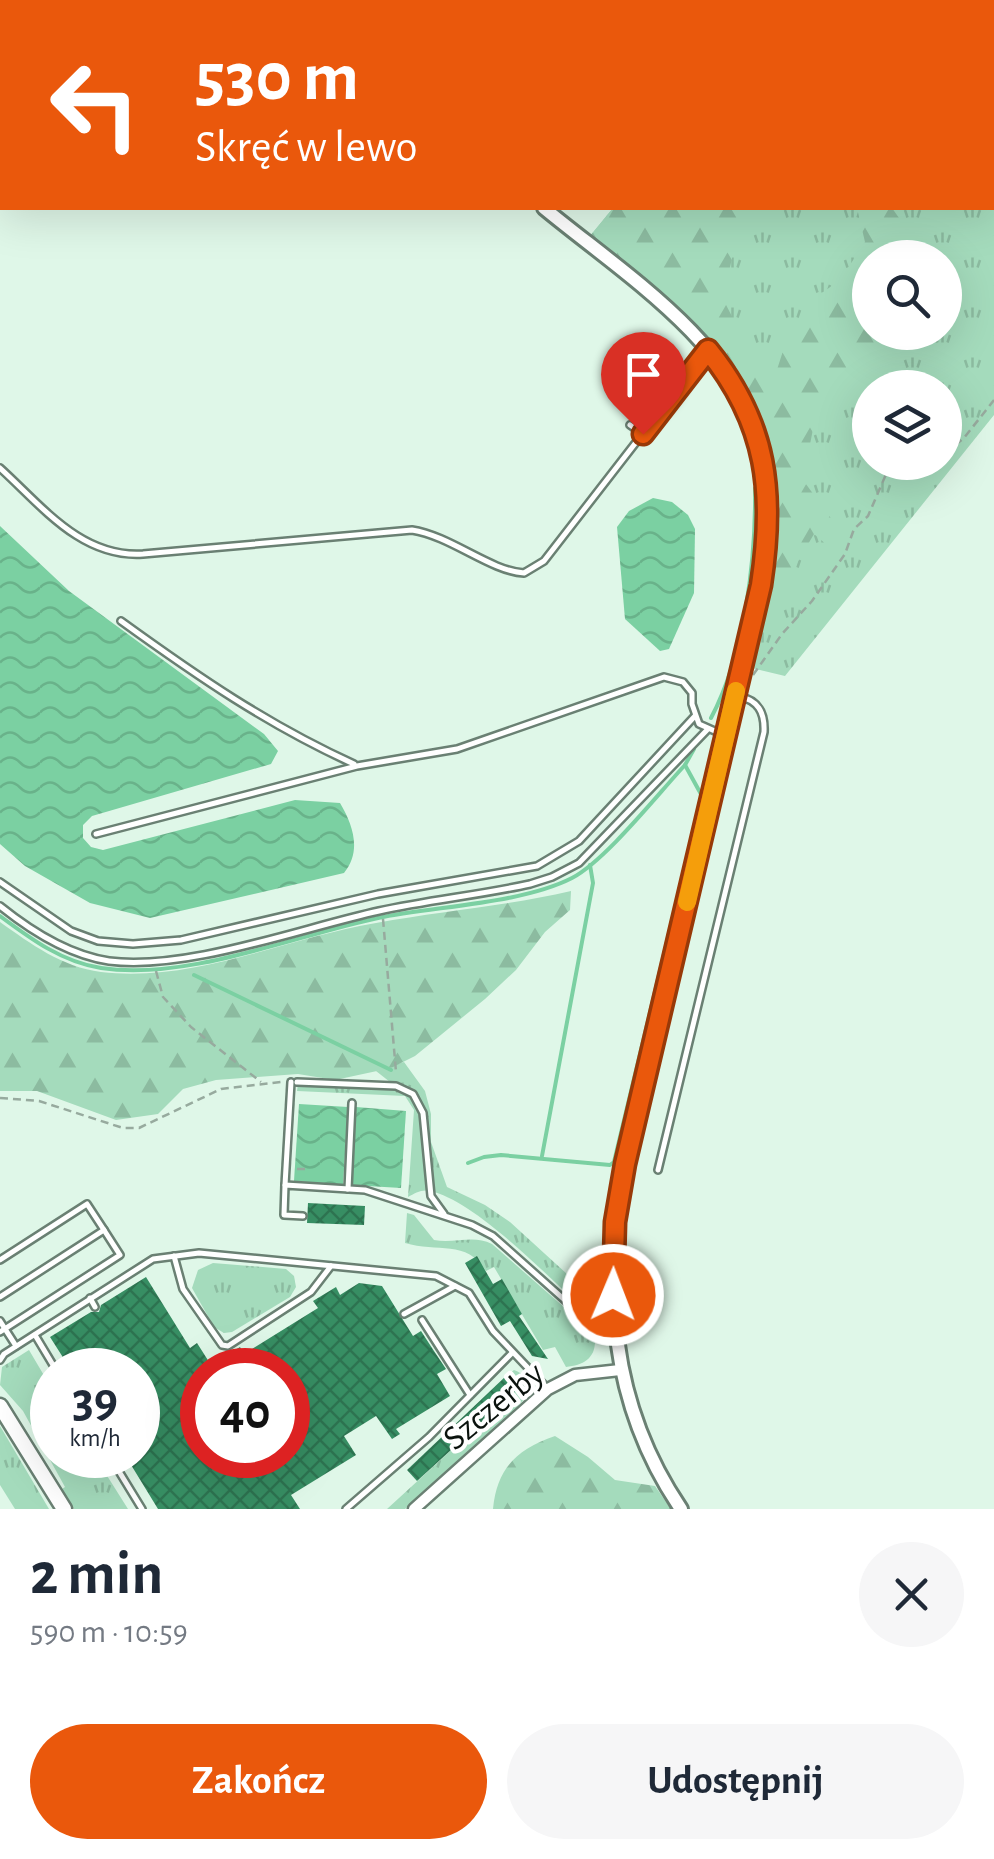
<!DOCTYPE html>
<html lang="pl">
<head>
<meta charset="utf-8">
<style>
  :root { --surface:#fff; --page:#f6f6f7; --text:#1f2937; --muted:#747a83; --accent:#ea580c }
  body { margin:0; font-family:"Alegreya Sans",sans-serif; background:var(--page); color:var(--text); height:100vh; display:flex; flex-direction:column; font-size:38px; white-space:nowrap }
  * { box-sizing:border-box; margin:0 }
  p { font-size:32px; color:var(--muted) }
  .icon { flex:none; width:55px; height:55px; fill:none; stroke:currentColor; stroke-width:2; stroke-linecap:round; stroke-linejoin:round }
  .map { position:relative; height:1509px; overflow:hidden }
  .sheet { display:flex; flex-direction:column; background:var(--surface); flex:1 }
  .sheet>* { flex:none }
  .banner { position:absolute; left:0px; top:0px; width:995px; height:210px; box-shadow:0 10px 40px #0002; background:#ea580c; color:#fff; overflow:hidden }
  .buttons { position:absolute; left:852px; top:240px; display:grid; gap:20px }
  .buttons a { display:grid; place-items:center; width:110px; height:110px; border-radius:50%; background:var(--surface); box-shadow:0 10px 40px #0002; font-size:50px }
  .speed { position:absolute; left:30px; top:1348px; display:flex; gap:20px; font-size:50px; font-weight:700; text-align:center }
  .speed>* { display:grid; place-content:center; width:130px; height:130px; border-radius:50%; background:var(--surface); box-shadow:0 10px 40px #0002; line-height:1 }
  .speed small { font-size:25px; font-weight:400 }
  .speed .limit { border:15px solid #d22; background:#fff; color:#111 }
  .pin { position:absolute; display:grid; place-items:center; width:85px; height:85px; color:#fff; margin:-102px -42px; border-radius:50% 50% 50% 0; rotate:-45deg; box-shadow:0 0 10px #0007 }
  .pin .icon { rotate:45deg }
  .me { position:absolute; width:110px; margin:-55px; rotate:1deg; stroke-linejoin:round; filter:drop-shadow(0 0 8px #0008) }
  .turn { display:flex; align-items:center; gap:35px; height:210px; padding:0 30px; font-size:45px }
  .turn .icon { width:130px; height:130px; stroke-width:2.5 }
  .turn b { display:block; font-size:70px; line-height:85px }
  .round { display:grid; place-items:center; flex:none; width:105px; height:105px; border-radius:52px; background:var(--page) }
  .headline { display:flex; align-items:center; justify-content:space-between; height:170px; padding:0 30px }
  h1 { font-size:60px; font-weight:700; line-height:75px }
  .cta { display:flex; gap:20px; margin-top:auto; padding:20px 30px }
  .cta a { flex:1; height:115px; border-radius:60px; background:var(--accent); color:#fff; font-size:40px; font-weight:700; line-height:115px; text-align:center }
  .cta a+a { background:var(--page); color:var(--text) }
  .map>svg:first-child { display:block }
  .grass { fill:url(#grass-tufts); fill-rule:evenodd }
  .forest { fill:url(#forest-firs) }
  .water { fill:url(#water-waves) }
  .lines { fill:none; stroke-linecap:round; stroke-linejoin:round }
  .stream { stroke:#7bd0a2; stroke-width:4 }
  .building { fill:url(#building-cross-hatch); fill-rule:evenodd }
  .service-casing { stroke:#6a8073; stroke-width:10 }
  .minor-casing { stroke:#6a8073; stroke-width:15 }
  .tertiary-casing { stroke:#6a8073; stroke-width:18 }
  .secondary-casing { stroke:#6a8073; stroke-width:19 }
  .path { stroke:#97aa9e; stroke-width:2.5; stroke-dasharray:8 5; stroke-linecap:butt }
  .service { stroke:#fff; stroke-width:5 }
  .minor { stroke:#fff; stroke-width:10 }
  .tertiary { stroke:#fff; stroke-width:12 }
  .secondary { stroke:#fff; stroke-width:14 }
  .route-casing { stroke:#983908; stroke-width:25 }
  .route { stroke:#ea580c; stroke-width:18 }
  .slow { stroke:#f59e0b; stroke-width:18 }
  .labels { text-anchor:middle; stroke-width:8; stroke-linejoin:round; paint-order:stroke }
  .street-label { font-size:35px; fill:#0a120d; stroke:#fff }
</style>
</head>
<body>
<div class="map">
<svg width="994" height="1509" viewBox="0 0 994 1509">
  <defs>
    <pattern id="grass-tufts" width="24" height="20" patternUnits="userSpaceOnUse" patternTransform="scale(2.5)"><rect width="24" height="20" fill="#a4dbbc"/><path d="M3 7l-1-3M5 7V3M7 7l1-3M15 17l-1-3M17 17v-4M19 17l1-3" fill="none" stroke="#8cbba0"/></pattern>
    <pattern id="forest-firs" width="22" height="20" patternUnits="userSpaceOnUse" patternTransform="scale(2.5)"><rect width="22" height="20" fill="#a4dbbc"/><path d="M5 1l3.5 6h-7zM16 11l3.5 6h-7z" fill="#8cbba0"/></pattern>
    <pattern id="water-waves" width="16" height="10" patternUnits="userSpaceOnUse" patternTransform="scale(2.5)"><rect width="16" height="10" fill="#7bd0a2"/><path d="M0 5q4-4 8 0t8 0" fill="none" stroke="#69b28a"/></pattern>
    <pattern id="building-cross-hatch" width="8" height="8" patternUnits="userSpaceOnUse" patternTransform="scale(2.5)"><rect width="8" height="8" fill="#378e63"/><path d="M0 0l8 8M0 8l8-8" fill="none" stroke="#2d7350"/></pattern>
  </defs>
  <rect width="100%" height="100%" fill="#dff7e8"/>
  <g class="grass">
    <path d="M747,0H994V415L785,676L752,668C786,545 797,430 701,331C667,296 628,267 590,236L613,208H992V2H745ZM870,258H945V332H870ZM870,388H945V462H870Z"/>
    <path d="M404,1062L425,1091L431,1114V1142L447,1187L485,1205L510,1222L590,1295L607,1294L606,1312L601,1317L590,1315C553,1282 477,1201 430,1191C422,1189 415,1193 408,1197L414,1110L405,1096L297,1091L298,1084L386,1088L390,1082L376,1071Z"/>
    <path d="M407,1213L414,1215L434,1240C455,1244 473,1234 492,1244L589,1329L595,1341C595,1359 583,1365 566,1367L555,1347L543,1350L494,1267L486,1271C467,1239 437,1253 405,1243Z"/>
    <polygon points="213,1263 286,1269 294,1276 296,1287 290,1297 232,1332 224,1333 214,1327 192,1288 198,1270"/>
    <polygon points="29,1350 52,1389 52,1455 94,1455 128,1509 74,1509 62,1489 65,1487 23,1411 0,1385 2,1367"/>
    <path d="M514,1370C530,1375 529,1392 521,1403L405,1509H387L518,1389L506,1376Z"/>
    <polygon points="0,1426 49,1509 15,1509 0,1485"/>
  </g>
  <g class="forest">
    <path d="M613,208H743L723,299L758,367L775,376L789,332L812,300L840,280L865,242L857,208H892L899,218L896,249L887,257L870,258V332L887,333L880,357L814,424L803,480L841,532L834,551L814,534L781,590L771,587C796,398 724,347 590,236Z"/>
    <path d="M571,891L570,910L545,932L516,970L485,999L415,1056L391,1068L335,1080L298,1074L216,1080L183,1089L158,1114L116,1120L37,1091H0V922C31,944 62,967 101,972C194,983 286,938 376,923C441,911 507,906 571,891Z"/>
    <path d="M555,1436L588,1457L615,1480L655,1486L671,1509H493C497,1467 518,1449 555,1436Z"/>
  </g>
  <g class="water">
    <polygon points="653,498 672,502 688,515 695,529 694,593 669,649 660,651 625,619 617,527 629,511"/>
    <path d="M0,526L69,591L264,734L278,751L271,764L92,816L83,825V838L91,847L103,850L295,800L340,803C353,825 362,851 344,873L150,918L90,903L25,866L0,844Z"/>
    <polygon points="299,1104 348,1107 343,1185 294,1181"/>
    <polygon points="356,1107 406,1111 401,1188 351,1185"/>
  </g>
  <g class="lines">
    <g class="stream">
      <path d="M711,718C745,654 756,559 755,488"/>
      <path d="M0,916C31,939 62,962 101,968C187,981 293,936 378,918C435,906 521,904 572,878C606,860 657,795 685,765L694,749"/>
      <polyline points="194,975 391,1070"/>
      <polyline points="542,1156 593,883 590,865"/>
      <polyline points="468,1163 484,1157 501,1155 610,1165 614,1162 702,796 685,765"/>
    </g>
  </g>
  <g class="building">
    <polygon points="308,1203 365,1206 364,1225 307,1223"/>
    <polygon points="477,1256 493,1284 502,1279 522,1314 519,1316 548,1359 532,1356 510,1321 501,1326 465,1263"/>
    <path d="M146,1277L190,1348L197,1343L211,1365L240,1347L244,1354L318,1308L313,1301L336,1287L340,1295L359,1283L382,1286L413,1336L421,1331L432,1348L446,1369L437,1374L450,1396L396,1429L400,1434L392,1439L376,1416L344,1436L356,1455L291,1495L300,1509H158L125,1455H138V1370H71L50,1337L91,1312H99L101,1305ZM202,1370H288V1455H202Z"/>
    <polygon points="506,1376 518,1389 417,1481 407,1470"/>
  </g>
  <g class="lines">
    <g class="service-casing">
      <g id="service">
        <polyline points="630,425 643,434"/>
        <path d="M0,468C42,506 81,558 143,554L412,530C451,536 490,571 524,573L544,561L706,352"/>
        <path d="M121,621C197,676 268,725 354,764"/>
        <polyline points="96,834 357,766 457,749 664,677 683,682 692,693 692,704 699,724 726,736"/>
        <polyline points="0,882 71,931 98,941 133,944 181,940 378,894 537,866 579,841 695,716"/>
        <path d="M0,906C31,931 69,955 109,961C187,971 301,928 379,911C429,900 480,895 530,884L552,877L579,863L707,730"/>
        <polyline points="297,1082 396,1086 413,1094 423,1113 431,1196 444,1214"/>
        <path d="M658,1170L764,732C765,712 758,700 738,696"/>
        <polyline points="285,1185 291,1082"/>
        <polyline points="348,1189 352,1103"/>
        <polyline points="303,1216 284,1215 285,1185 365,1190 472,1225 493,1236 595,1327 614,1338"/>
        <polyline points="174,1256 183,1289 222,1345 228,1346 311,1292 331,1266"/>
        <polyline points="0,1260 87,1204 104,1230"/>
        <polyline points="0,1297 104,1230 120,1255 0,1332"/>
        <polyline points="90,1298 95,1307"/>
        <polyline points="404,1314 455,1286"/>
        <polyline points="422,1320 470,1395"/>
        <polyline points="0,1321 16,1346"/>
        <polyline points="35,1335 56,1370"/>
        <polyline points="0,1360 4,1354 153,1259 199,1253 436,1276 469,1293 493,1331 548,1389"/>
        <polyline points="109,1455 142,1509"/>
        <polyline points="346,1509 429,1437 511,1354"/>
      </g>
    </g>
    <g class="minor-casing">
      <polyline id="minor" points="414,1509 548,1389 575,1375 620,1370"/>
    </g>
    <g class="tertiary-casing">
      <g id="tertiary">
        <polyline points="294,0 297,2"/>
        <path d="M544,208C620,271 731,340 759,440C773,487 768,538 761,585L625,1165C603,1288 609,1403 681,1509"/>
      </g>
    </g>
    <g class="secondary-casing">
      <polyline id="secondary" points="0,1406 64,1509"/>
    </g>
    <g class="path">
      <polyline points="945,453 964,438 994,400"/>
      <polyline points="753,675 782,634 812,601 845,554 854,529 868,516 887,472 903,462"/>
      <polyline points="383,919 396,1072"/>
      <polyline points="156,971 163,997 191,1027 261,1082"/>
      <polyline points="0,1098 39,1101 123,1128 139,1128 221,1089 281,1082"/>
      <polyline points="297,1169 310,1169"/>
    </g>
    <use href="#service" class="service"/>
    <use href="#minor" class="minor"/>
    <use href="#tertiary" class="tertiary"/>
    <use href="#secondary" class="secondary"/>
  </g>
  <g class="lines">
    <g class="route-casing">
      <path id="route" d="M613,1295L615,1222L625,1164L761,585C775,494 768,424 708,350L643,434"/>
    </g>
    <use href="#route" class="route"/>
    <polyline class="slow" points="687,902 736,691"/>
  </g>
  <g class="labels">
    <g class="street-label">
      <text transform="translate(493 1405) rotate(-39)" y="12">Szczerby</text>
    </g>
  </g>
</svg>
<div class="buttons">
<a><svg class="icon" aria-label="search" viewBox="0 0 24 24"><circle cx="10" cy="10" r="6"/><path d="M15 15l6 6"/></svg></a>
<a><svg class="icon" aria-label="layers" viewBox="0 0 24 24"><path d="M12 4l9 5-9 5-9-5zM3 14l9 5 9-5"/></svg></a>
</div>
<div class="speed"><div>39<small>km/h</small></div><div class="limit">40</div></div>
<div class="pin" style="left:643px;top:434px;background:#d93025"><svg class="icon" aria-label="arrive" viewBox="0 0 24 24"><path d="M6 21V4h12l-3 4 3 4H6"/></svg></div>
<svg class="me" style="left:613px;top:1295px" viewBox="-20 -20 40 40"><circle r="17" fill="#ea580c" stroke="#fff" stroke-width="3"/><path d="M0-11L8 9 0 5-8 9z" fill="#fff"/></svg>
<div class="banner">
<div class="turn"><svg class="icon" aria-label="left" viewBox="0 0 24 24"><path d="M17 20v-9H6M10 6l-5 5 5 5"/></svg><div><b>530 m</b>Skręć w lewo</div></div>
</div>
</div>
<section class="sheet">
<div class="headline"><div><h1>2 min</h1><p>590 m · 10:59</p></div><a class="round"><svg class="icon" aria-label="close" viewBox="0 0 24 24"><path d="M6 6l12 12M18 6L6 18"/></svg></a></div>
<div class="cta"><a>Zakończ</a><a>Udostępnij</a></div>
</section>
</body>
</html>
